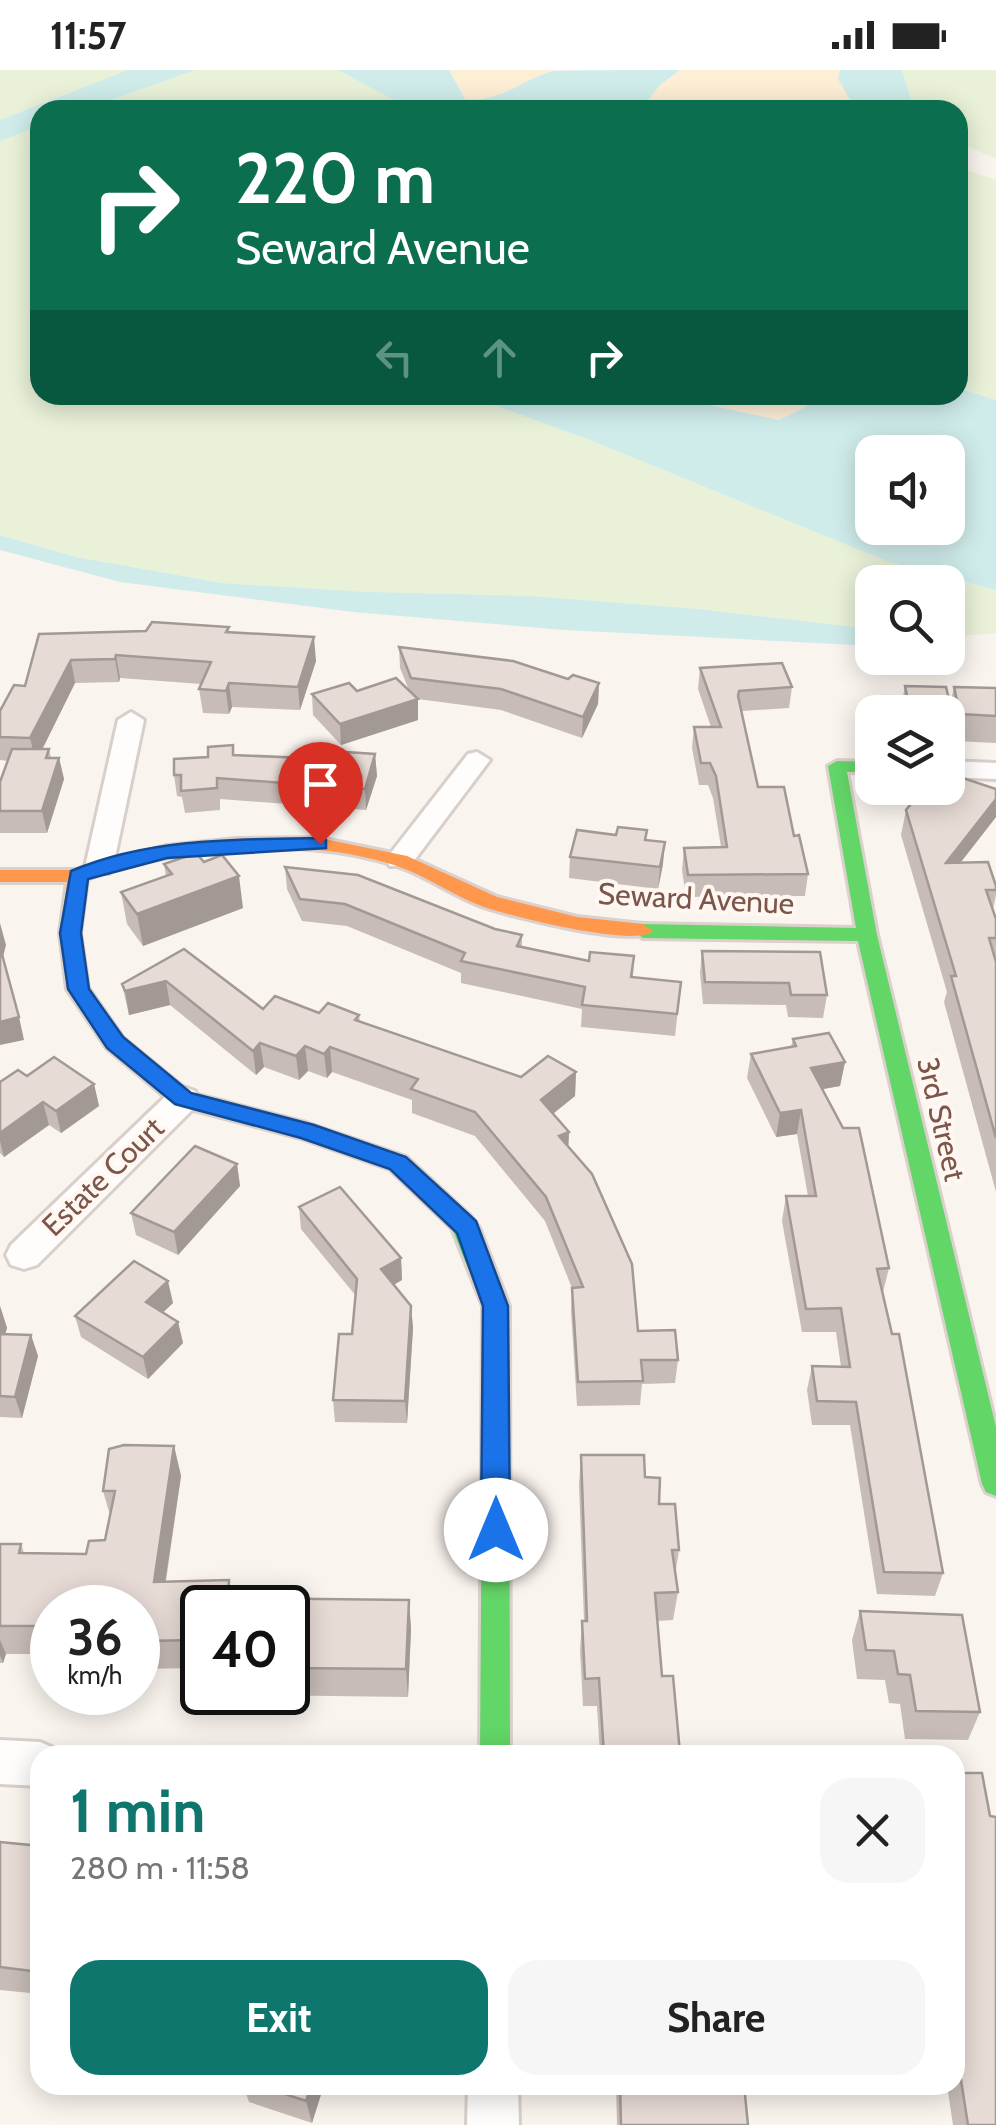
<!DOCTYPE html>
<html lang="en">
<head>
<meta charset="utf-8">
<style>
  :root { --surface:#fff; --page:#f6f6f6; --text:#222; --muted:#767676; --accent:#0f766e }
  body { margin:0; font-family:Cabin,sans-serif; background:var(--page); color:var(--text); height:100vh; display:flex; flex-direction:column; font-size:38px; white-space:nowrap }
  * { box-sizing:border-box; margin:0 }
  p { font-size:32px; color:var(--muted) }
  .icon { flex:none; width:55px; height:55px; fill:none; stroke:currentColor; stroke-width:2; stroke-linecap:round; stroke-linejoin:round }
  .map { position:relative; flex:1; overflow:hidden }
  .panel { position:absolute; left:30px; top:1675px; width:935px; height:350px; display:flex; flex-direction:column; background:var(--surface); border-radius:30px; box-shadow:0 5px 25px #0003 }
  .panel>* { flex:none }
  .banner { position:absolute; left:30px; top:30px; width:938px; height:305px; border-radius:30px; box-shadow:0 5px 25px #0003; background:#0b6e4f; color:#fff; overflow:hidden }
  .fabs { position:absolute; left:855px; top:365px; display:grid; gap:20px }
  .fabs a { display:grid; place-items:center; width:110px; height:110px; border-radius:20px; background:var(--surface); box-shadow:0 5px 25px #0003; font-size:50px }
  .speed { position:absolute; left:30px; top:1515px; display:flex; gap:20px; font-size:50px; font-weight:700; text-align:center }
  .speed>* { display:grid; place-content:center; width:130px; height:130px; border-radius:50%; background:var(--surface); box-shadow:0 5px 25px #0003; line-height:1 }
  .speed small { font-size:25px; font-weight:400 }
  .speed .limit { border:5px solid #111; border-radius:15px; background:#fff; color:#111 }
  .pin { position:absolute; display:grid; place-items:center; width:85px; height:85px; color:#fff; margin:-102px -42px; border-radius:50% 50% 50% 0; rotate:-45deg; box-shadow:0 0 10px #0007 }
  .pin .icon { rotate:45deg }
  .me { position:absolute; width:110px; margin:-55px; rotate:0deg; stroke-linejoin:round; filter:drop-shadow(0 0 8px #0008) }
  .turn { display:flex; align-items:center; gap:35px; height:210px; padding:0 40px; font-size:45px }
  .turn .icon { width:130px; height:130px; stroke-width:2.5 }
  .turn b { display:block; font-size:70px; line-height:85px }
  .lanes { display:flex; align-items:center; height:95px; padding:0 40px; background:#0003; justify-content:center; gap:50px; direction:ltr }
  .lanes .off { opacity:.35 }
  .round { display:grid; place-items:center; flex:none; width:105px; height:105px; border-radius:30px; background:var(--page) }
  .head { display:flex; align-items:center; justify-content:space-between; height:170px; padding:0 40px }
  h1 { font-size:60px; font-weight:800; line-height:75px; color:var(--accent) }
  .cta { display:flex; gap:20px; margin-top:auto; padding:20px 40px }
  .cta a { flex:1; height:115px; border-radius:30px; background:var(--accent); color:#fff; font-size:40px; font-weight:800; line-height:115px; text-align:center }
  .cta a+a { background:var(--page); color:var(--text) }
  .status { display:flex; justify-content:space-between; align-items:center; height:70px; padding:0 50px; background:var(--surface); direction:ltr }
  .status svg { height:28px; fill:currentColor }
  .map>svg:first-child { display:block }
  .green { fill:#e9f1d8 }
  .sand { fill:#fdeed6 }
  .water { fill:#cfeceb; fill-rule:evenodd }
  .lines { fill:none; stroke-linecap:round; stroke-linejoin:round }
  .street-casing { stroke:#d9cfca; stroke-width:6 }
  .fast-casing { stroke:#dbd0cc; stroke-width:6 }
  .slow-casing { stroke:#dbd0cc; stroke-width:6 }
  .street { fill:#fefdfc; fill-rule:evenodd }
  .fast { fill:#63d668; fill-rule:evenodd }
  .slow { fill:#ff974d; fill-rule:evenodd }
  .wall { fill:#c7bcb7 }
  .shaded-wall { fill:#a29995 }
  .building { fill:#e7dbd5; stroke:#a29995; stroke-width:2.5 }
  .route { fill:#1a73e8; stroke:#114b97; stroke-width:2.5 }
  .labels { text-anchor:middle; stroke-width:8; stroke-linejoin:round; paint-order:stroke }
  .street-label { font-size:30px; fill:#7c564a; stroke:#fff8f2 }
</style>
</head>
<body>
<div class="status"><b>11:57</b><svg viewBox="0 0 49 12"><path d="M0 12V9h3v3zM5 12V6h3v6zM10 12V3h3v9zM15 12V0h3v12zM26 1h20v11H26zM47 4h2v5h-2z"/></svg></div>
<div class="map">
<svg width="996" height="2055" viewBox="0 0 996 2055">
  <rect width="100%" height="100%" fill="#faf4ee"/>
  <g class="green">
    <polygon points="0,0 148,0 68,23 0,51"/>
    <polygon points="195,0 338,0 402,34 397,40 83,40"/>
    <polygon points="902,0 996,0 996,89 958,72 958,40 914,40"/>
    <polygon points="40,56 40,325 466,325 590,370 889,492 996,520 996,563 948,567 948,512 872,512 872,559 222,513 76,487 0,465 0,71"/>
    <polygon points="958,97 996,110 996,330 958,318"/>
  </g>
  <g class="sand">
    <path d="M449,0H555C525,15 499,32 465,29Z"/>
    <polygon points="680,0 840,0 838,9 856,40 640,40 660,15"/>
    <polygon points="662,325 810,325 808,336 779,350"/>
  </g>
  <g class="water">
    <polygon points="128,0 195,0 83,40 40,40 40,56 0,71 0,50"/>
    <path d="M338,0H449L465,29C501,33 521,10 553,1C577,0 651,0 680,0L660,15L640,40H397L401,34Z"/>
    <polygon points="840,0 902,0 914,40 856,40 838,9"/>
    <path d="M958,318L996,330V520L889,492L590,370L466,325H662L779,350L807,336L810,325H958ZM948,382V458H872V382Z"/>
    <polygon points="0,465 76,487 222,513 365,522 529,526 697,539 872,559 872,576 565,560 353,542 120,512 0,480"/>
  </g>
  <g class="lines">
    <g class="street-casing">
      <g id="street">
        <polygon points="131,642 144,650 113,797 109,803 89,803 85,797 118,650"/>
        <polygon points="477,682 490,690 410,796 390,796 386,790 390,784 468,684"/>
        <polygon points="948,691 996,693 996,709 948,707"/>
        <polygon points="183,1017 195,1021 199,1029 195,1037 37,1195 24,1199 11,1195 6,1185 11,1175 171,1021"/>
        <polygon points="0,1670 40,1672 56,1679 59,1685 40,1685 40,1716 0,1714"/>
        <polygon points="468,2015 518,2015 519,2055 467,2055"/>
      </g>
    </g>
    <g class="fast-casing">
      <g id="fast">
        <polygon points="837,691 872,692 872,702 847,702 877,865 996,1357 996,1426 986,1422 982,1414 858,871 643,868 633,861 643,854 856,858 828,696"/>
        <polygon points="462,1144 471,1147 479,1158 509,1236 510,1685 480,1685 483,1236 450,1153 453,1147"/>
      </g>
    </g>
    <g class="slow-casing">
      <path id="slow" d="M319,768L407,786L497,827L577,847L643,854L653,861C636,878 510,846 484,837C453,826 426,805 394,795C372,788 343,782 320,780C256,773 146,784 87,809L80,863L88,918L123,968L190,1023L306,1053L406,1087L471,1147L474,1153L471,1159H453L390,1099L301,1068L175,1035L107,978L67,919L60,863L67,812H0V800H75L167,776L236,769Z"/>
    </g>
    <use href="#street" class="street"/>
    <use href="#fast" class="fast"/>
    <use href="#slow" class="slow"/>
  </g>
  <g class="wall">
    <polygon points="229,557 229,562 316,591 300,640 232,637 229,644 203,643 199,619 201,614 120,608 119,612 75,613 42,679 49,679 51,688 59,688 64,709 47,763 0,763 0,712 8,691 0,690 0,641 25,616 39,564"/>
    <polygon points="399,577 568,609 599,613 598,634 582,668 501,640 418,629 418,650 341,675 313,645 312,624 357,621 409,620 400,598"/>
    <polygon points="700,598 792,617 789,638 742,641 758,717 794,766 808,804 805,826 686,827 682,800 684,778 721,777 713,728 708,715 699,715 692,678 694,657 711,657 698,619"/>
    <polygon points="905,616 950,636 954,617 996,618 996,673 954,671 950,650 948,662 948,642 902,642 901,637"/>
    <polygon points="375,684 377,706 366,740 220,729 220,740 185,743 182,727 177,726 174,705 234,685 329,689"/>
    <polygon points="931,720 996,747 960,793 996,816 996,825 993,839 996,849 996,1122 944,932 947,922 901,765 906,740"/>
    <polygon points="647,760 646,770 663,794 658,819 569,808 570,787 616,765"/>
    <polygon points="164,794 243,838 143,876 127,854 121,822 166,806"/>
    <polygon points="285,797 495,859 522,865 522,878 589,891 634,886 633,907 681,912 675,966 581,957 582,939 461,913 461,903 347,856 302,851 287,819"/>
    <polygon points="184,879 263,939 359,945 360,952 521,1007 576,1002 575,1026 553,1044 569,1062 568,1077 638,1261 678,1290 675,1313 642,1314 640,1335 577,1336 571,1241 572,1218 545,1151 475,1066 412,1043 412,1030 332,1002 327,1008 308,1001 299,1010 264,997 256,1005 170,935 129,945 122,914"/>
    <polygon points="702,881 827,925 823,948 788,947 786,935 703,934 700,903"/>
    <polygon points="793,969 845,992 840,1016 822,1019 889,1198 883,1222 943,1503 935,1526 877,1524 850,1355 812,1355 807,1320 812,1296 841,1297 836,1262 802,1262 782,1151 786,1126 808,1126 797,1064 776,1067 747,1008 751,984 791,977"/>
    <polygon points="27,1006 94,1014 99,1036 61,1063 49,1055 4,1087 0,1083 0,1012"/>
    <polygon points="237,1094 240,1116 178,1185 136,1165 131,1143"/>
    <polygon points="299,1137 401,1188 402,1210 394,1215 411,1236 413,1258 407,1353 335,1352 333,1330 352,1264 356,1226 301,1159"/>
    <polygon points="173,1233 163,1242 178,1252 183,1273 148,1309 81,1267 75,1246"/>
    <polygon points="0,1236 7,1258 5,1264 31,1265 38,1286 22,1348 0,1347"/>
    <polygon points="124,1375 174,1376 181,1406 166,1511 229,1510 233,1528 409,1530 411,1559 408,1627 244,1625 244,1622 288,1622 288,1538 202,1538 202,1598 138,1599 138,1538 52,1538 52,1584 6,1584 3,1593 0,1593 0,1474 21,1474 24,1483 86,1484 89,1471 105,1470 110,1445 103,1421 109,1379"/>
    <polygon points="581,1385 645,1407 659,1434 679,1480 675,1506 678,1522 673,1550 657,1551 662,1606 680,1685 600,1685 597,1636 583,1636 580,1580 582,1551 584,1551 579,1415"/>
    <polygon points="860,1541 980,1642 968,1670 905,1669 900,1634 889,1633 885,1610 857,1609 852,1570"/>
    <polygon points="955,1703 990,1746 996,2055 953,2055 947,2015 955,2015"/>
    <polygon points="0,1772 40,1776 40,1924 0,1920"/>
    <polygon points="243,2015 324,2015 312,2053 249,2032"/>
    <polygon points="616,2015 744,2015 748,2055 617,2055"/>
  </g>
  <g class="shaded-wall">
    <polygon points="314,567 316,591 300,640 298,617"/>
    <polygon points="116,585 120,608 119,612 115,589"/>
    <polygon points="71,590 75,613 36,692 30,668"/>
    <polygon points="229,613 232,637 229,644 226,621"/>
    <polygon points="599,613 598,634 582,668 583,647"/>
    <polygon points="418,629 418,650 341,675 340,654"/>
    <polygon points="375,684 377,706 366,740 365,719"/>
    <polygon points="59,688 64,709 47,763 42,741"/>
    <polygon points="996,729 996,747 940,819 946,793"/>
    <polygon points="665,772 663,794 658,819 660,797"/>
    <polygon points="239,806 243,838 143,876 137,844"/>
    <polygon points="0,853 6,875 3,887 0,877"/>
    <polygon points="166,911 170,935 129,945 125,921"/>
    <polygon points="19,947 24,970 0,975 0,952"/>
    <polygon points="260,973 264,997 256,1005 253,981"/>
    <polygon points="305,976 308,1001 299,1010 296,986"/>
    <polygon points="330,977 332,1002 327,1008 324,984"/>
    <polygon points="845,992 840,1016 807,1022 811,998"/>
    <polygon points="576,1002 575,1026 540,1054 541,1030"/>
    <polygon points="94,1014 99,1036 61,1063 56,1041"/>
    <polygon points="43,1032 49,1055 4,1087 0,1071 0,1063"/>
    <polygon points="801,1040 797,1064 776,1067 780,1043"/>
    <polygon points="569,1062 568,1086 559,1066"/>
    <polygon points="237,1094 240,1116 178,1185 174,1162"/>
    <polygon points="401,1188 402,1210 382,1221 381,1199"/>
    <polygon points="168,1211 173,1233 151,1254 146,1232"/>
    <polygon points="0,1236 7,1258 0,1281"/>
    <polygon points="411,1236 413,1258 407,1353 405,1331"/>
    <polygon points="178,1252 183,1273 148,1309 143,1287"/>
    <polygon points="31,1265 38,1286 22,1348 15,1327"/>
    <polygon points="174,1376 181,1406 161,1540 154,1512"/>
    <polygon points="229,1510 235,1538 228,1528"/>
    <polygon points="409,1530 411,1559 408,1627 406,1599"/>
    <polygon points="0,1570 6,1584 3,1593 0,1586"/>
    <polygon points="311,2015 324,2015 312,2053 306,2031"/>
  </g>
  <g class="building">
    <polygon points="152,552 229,557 226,562 314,567 298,617 229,613 226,621 199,619 211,592 116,585 115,589 71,590 30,668 0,667 0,641 14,615 25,616 39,564 146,561"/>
    <polygon points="399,577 513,591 568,609 573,605 599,613 583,647 501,619 411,608"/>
    <polygon points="782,593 792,617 739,621 738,626 758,717 784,717 794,766 799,765 808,804 688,805 684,778 727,777 716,706 710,693 701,693 694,657 721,657 700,598"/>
    <polygon points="396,608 418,629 340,654 312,624 349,613 357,621"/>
    <polygon points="905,616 946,617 952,642 910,641"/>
    <polygon points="954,617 996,618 996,646 960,644"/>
    <polygon points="233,675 233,685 329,689 331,681 375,684 365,719 217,708 217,718 181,721 181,705 174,705 174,689 208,687 208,677"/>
    <polygon points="12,679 49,679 46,688 59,688 42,741 0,741 0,712"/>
    <polygon points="948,703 996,719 996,729 946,793 988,792 996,816 996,820 986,820 996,849 996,868 989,868 996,892 996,1068 951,906 956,906 906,740 924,718 931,720 933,718 948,718"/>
    <polygon points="618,757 647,760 645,770 665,772 660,797 570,787 577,760 616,765"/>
    <polygon points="196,783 204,792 222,785 239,806 137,844 121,822 172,804 164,794"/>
    <polygon points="285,797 358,805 495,859 522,865 517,876 589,891 590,882 634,886 631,907 681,912 677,944 582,935 585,917 461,891 465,883 345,834 300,829"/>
    <polygon points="0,877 19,947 0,952"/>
    <polygon points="184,879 263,939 275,926 319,943 328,933 359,945 355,950 521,1007 548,986 576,1002 541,1030 569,1062 559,1066 592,1104 632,1194 638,1261 675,1260 678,1290 641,1290 643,1311 578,1312 572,1218 583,1217 546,1127 475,1042 411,1019 418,1009 330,977 324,984 305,976 296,986 260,973 253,981 166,911 125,921 122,914"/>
    <polygon points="702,881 820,882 827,925 791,925 789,913 705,912"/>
    <polygon points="829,963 845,992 811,998 843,1058 859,1058 889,1198 877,1199 892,1264 899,1264 943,1503 884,1502 856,1332 817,1331 812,1296 850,1297 841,1238 806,1239 786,1126 816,1126 801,1040 780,1043 751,984 796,976 793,969"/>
    <polygon points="54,987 94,1014 56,1041 43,1032 0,1063 0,1012 18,1000 27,1006"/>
    <polygon points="195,1076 237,1094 174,1162 131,1143"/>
    <polygon points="340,1117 401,1188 381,1199 411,1236 405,1331 333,1330 339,1264 352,1264 357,1209 299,1137"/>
    <polygon points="134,1191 168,1211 146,1232 178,1252 143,1287 75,1246"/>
    <polygon points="0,1264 31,1265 15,1327 0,1326"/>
    <polygon points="124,1375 174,1376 154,1512 229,1510 228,1528 409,1530 406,1599 288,1598 288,1538 202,1538 202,1570 138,1571 138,1538 52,1538 52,1556 0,1556 0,1474 21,1474 19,1483 86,1484 89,1471 105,1470 115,1421 103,1421 109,1379"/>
    <polygon points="581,1385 644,1385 645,1407 660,1408 659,1434 675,1434 679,1480 672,1480 678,1522 655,1523 662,1606 673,1606 680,1683 671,1683 671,1685 604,1685 599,1608 585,1609 582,1551 587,1551"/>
    <polygon points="860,1541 962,1545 980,1642 916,1641 910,1605 898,1604 894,1581 866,1580"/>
    <polygon points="955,1703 982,1703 990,1746 996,1747 996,2055 968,2055 955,1972"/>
    <polygon points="0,1772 40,1776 40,1787 36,1800 40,1801 40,1902 0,1897"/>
    <polygon points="257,2015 311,2015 306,2031"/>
    <polygon points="620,2015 744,2015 748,2055 621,2055"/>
  </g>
  <path class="route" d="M320,768L326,770V778L167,788L88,809L81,863L89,919L123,967L191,1023L314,1055L406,1087L476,1151L508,1236L510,1460L506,1469L496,1473L485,1469L481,1460L483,1236L457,1163L390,1099L301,1068L175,1034L107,978L68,919L60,863L71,801C148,768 237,769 320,768Z"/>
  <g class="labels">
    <g class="street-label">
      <text transform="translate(696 829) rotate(3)" y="10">Seward Avenue</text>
      <text transform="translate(941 1049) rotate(77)" y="10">3rd Street</text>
      <text transform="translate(103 1107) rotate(-44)" y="10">Estate Court</text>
    </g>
  </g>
</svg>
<div class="fabs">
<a><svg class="icon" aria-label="sound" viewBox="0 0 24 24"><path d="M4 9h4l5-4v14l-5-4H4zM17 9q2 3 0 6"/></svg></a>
<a><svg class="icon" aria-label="search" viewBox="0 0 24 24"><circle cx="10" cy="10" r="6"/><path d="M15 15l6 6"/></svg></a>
<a><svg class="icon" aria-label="layers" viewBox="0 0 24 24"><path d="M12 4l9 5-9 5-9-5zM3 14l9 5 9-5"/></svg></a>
</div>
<div class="speed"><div>36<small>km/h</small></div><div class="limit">40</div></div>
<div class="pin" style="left:320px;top:774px;background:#d93025"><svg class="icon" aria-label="arrive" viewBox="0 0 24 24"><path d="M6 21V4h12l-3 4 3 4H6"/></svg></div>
<svg class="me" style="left:496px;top:1460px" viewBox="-20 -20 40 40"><circle r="19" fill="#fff"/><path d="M0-13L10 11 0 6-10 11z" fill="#1a73e8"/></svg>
<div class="banner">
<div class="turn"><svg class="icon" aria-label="right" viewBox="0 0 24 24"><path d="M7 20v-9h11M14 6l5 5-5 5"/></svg><div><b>220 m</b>Seward Avenue</div></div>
<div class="lanes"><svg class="icon off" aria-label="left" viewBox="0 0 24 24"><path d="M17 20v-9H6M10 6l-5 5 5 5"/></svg><svg class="icon off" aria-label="ahead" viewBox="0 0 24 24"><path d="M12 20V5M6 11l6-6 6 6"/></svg><svg class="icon" aria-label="right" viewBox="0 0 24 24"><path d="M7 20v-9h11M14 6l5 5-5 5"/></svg></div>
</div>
<section class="panel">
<div class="head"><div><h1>1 min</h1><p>280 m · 11:58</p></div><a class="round"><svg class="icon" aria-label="close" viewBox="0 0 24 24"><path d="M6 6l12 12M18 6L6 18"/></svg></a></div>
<div class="cta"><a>Exit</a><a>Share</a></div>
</section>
</div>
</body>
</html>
